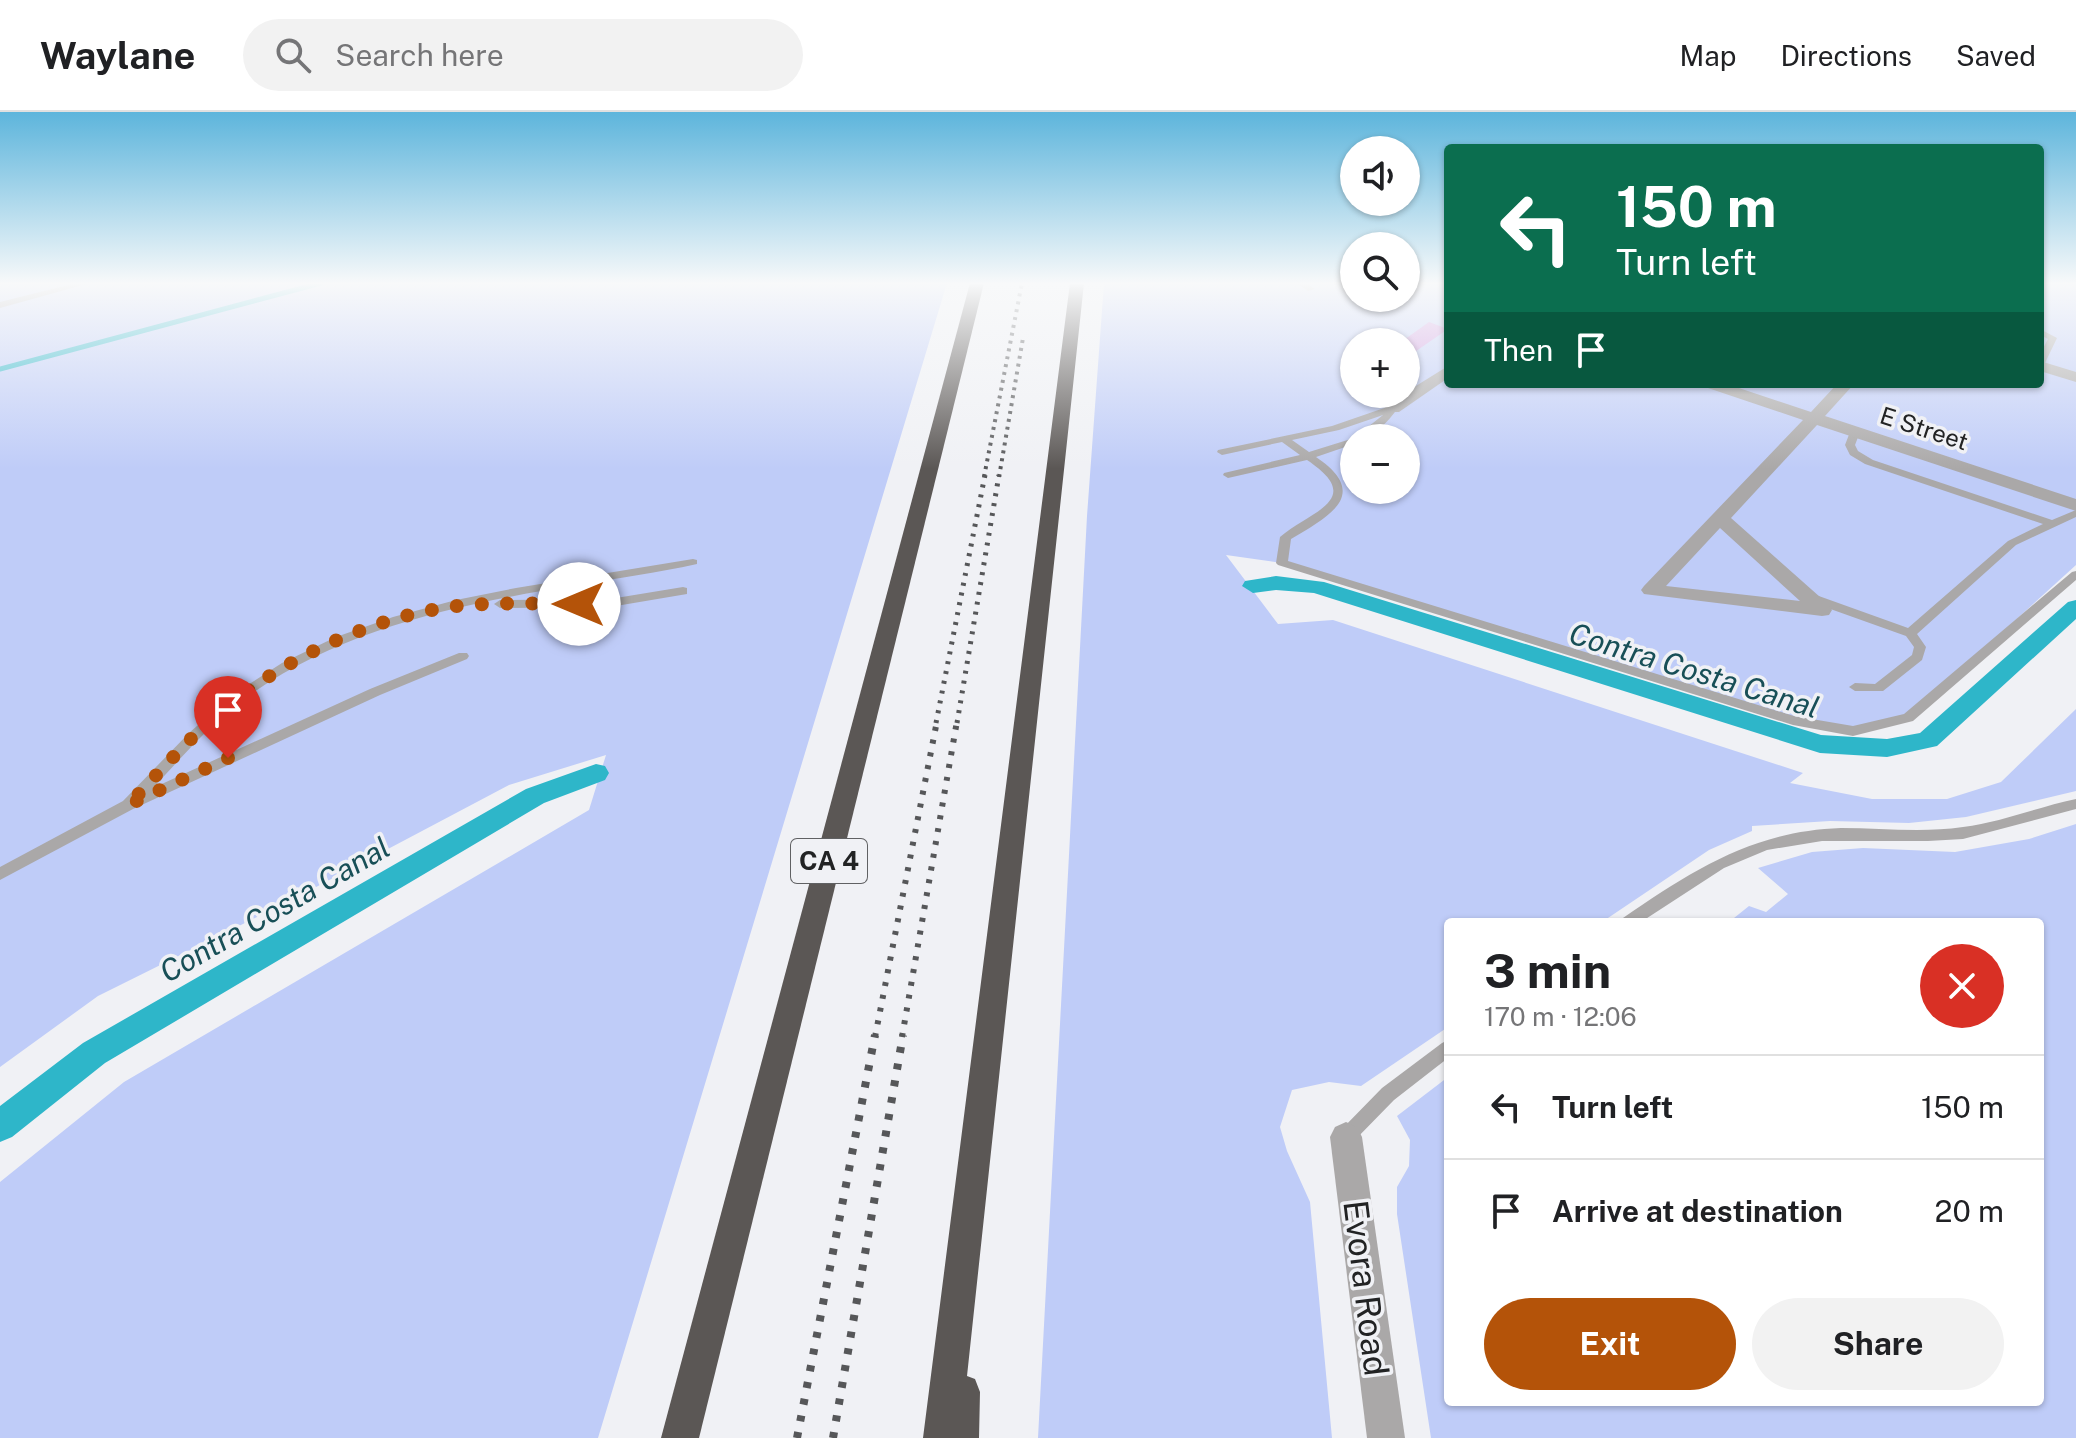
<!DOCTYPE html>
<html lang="en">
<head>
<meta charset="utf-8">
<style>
  :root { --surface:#fff; --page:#f2f2f2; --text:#202124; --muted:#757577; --line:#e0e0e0; --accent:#b45309 }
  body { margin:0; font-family:"Public Sans",sans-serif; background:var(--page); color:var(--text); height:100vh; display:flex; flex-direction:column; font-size:30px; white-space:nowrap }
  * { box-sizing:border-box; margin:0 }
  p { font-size:26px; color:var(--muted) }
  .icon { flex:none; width:44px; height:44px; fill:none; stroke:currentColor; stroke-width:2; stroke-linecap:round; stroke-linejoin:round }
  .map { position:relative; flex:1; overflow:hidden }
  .side { position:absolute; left:1444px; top:806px; width:600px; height:488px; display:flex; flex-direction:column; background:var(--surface); border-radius:8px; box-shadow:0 2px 6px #0004 }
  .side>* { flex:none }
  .banner { position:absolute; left:1444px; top:32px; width:600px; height:244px; border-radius:8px; box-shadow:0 2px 6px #0004; background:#0b6e4f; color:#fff; overflow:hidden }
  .buttons { position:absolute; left:1340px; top:24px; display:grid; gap:16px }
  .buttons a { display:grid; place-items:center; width:80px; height:80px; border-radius:50%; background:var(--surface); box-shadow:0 2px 6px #0004; font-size:40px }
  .pin { position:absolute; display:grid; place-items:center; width:68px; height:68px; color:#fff; margin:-82px -34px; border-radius:50% 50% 50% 0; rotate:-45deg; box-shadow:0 0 8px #0007 }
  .pin .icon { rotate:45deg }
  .me { position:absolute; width:88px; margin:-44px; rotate:270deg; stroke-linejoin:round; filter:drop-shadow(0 0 6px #0008) }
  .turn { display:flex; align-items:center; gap:28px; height:168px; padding:0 40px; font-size:36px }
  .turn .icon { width:104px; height:104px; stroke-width:2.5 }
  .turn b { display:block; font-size:56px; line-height:68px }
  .then { display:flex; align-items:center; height:76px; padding:0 40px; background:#0003; gap:16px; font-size:30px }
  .round { display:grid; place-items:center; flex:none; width:84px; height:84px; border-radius:42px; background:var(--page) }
  .headline { display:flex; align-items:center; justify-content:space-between; height:136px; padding:0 40px }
  h1 { font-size:48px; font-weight:700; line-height:60px }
  .primary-button { display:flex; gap:16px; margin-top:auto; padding:16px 40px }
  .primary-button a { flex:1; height:92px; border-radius:48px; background:var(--accent); color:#fff; font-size:32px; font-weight:700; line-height:92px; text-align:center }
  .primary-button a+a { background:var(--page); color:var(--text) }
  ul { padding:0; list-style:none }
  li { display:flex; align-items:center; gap:24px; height:104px; padding:0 40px; border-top:2px solid var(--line) }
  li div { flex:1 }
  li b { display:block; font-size:30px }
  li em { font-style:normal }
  header { display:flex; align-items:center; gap:48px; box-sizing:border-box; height:112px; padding:0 40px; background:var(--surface); border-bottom:2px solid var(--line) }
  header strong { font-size:38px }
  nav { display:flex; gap:44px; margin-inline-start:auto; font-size:28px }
  .search { width:560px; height:72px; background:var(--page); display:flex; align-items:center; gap:20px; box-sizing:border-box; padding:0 28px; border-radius:44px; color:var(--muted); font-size:30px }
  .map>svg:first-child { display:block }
  .green { fill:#bfccf8; fill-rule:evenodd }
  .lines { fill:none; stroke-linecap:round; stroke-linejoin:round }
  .stream { stroke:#2eb6c9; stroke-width:5 }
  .canal { fill:#2eb6c9; fill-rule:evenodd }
  .building { fill:#d09ae0 }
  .lane { fill:#aaa8a8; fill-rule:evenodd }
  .street { fill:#aaa8a8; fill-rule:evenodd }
  .highway { fill:#5b5755; fill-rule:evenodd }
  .rail-far3 { stroke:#565759; stroke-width:4; stroke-dasharray:3 5; stroke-linecap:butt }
  .rail-far2 { stroke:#565759; stroke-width:5; stroke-dasharray:3 7; stroke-linecap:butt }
  .rail-far1 { stroke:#565759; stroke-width:6; stroke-dasharray:4 9; stroke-linecap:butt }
  .rail { stroke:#565759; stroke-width:8; stroke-dasharray:6 11; stroke-linecap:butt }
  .route { stroke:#b45309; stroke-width:14; stroke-dasharray:0 25.2 }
  .labels { text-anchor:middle; stroke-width:7; stroke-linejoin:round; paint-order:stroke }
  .far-street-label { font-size:24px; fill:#222324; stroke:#f0f1f5 }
  .shield { fill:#f0f1f5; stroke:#606163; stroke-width:2 }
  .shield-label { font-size:26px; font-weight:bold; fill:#222324 }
  .water-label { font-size:30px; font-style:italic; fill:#184f57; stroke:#f0f1f5 }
  .near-street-label { font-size:34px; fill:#222324; stroke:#f0f1f5 }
</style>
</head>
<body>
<header>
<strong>Waylane</strong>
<div class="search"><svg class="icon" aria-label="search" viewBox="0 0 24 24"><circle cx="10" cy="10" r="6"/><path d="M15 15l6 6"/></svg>Search here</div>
<nav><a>Map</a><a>Directions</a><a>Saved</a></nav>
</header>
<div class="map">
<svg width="2076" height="1326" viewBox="0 0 2076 1326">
  <rect width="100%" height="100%" fill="#f0f1f5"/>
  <g class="green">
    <polygon points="0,171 947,171 598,1326 0,1326 0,1070 124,970 589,698 606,643 509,673 301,783 98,884 0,955"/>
    <path d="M1104,171H1354V186H1406V171H1448V272H2040V171H2076V453L1908,606L1853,619L1793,608L1282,451L1226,443L1278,512L1333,508L1803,661L1790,671L1872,687H1947L2001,670L2076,597V679L1966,705L1909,711L1830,709L1752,714V719L1709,738L1602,810H1448V915L1361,974L1329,970L1292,978L1280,1015L1287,1039L1310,1090L1332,1326H1038L1087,404ZM1354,230H1406V282H1354ZM1354,326H1406V378H1354Z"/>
    <polygon points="2076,712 2076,1326 1431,1326 1397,1102 1397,1075 1409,1054 1410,1028 1397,1004 1448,965 1448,1290 2040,1290 2040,810 1729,810 1749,794 1766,800 1788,782 1758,756 1812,740 1863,736 1955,740 2029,727"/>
  </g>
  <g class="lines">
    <polyline class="stream" points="0,257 321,171"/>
    <g class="canal">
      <polygon points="1276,464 1324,470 1821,623 1887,627 1920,621 2068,490 2076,488 2076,507 1937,634 1887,645 1820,641 1314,481 1276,478 1253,481 1242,474 1245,469"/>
      <polygon points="596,652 605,654 609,661 605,668 544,691 105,951 12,1025 0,1030 0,994 83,931 526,677"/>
    </g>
  </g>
  <polygon class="building" points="1429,210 1448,217 1406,246 1406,230 1401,230"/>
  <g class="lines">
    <g class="lane">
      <polygon points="76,171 90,171 0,196 0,190"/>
      <polygon points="1296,171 1306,171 1315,177 1308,179"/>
      <polygon points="2040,217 2057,226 2045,251 2040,254 2040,242 2048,227 2040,223"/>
      <path d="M1390,294L1398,296C1387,311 1374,326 1354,326V332L1316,345C1371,382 1330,404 1291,427L1288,449L1794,604L1853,614L1904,602L2072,460L2076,459V468L1913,609L1853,624L1793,613L1278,453L1276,451L1280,425C1310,399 1367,388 1307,348L1228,366L1223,363L1224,361L1300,343L1282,330L1222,343L1217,340L1218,338L1332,314ZM1383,303L1354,326L1309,340L1292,328L1339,318Z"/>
      <polygon points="1855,317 1860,320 1855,333 1858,339 1873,348 2052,408 2076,398 2076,405 2016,433 1917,522 1926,535 1922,548 1883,579 1855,579 1849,575 1855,571 1875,572 1912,543 1914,535 1906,524 1808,489 1808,483 1816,483 1908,516 2008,429 2043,412 1865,352 1850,343 1845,333 1850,320"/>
      <path d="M693,447L697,448V452C657,461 617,466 577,473C460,492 337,517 240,590C208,615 181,646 153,676L370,577L459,541H467L469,544L467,547L380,583L133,697L0,768V755L123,689L189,621L232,583L282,551L336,525L393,505L456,488L516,476Z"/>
      <polygon points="683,475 687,476 687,482 610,495 500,496 494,492 500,488 610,487"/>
      <path d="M2076,687V697L1963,727L1928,729H1822L1767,738L1724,756L1641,810H1621L1623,806C1693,758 1753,719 1841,716C1882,716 1922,721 1963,715C2002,710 2038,695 2076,687Z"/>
      <polygon points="1448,928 1448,946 1394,988 1352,1031 1346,1034 1340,1031 1337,1025 1340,1019 1382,976 1442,931"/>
    </g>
    <g class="street">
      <polygon points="2040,249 2076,260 2076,270 2040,259"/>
      <polygon points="1448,254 1448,266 1399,300 1387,300 1385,296 1387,292"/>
      <path d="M1703,272H1727L1811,300L1837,272H1854L1825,304L2076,387V399L1817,313L1731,406L1829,493L1832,498L1829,503L1822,504L1644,482L1641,478L1644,474L1803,308L1705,275ZM1720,416L1800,489L1666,474Z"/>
      <polygon points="1346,1010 1357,1015 1362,1025 1405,1326 1367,1326 1330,1025 1335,1015"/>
    </g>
    <g class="highway">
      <polygon points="970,171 984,171 699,1326 661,1326"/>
      <polygon points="1070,171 1084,171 967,1264 975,1267 980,1280 979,1326 923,1326"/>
    </g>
    <g class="rail-far3">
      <polyline points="984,365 1022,171"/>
      <polyline points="999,365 1023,226"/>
    </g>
    <g class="rail-far2">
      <polyline points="936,611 985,363"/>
      <polyline points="957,611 999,363"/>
    </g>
    <g class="rail-far1">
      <polyline points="875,925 937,609"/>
      <polyline points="902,925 957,609"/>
    </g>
    <g class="rail">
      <polyline points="797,1326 875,923"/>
      <polyline points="833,1326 903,923"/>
    </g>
  </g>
  <linearGradient id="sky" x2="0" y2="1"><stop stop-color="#5db5dc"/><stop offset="0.48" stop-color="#f8f9fa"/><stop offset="1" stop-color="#f8f9fa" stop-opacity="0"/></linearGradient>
  <rect width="2076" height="357" fill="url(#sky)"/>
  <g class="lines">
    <path class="route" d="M228,646L128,693C163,657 197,616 238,586C298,540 381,503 457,494C497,490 539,492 579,492"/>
  </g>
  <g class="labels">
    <g class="far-street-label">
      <text transform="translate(1924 317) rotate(18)" y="8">E Street</text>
    </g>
    <rect class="shield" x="791" y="727" width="76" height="44" rx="6"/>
    <g class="shield-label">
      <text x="829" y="758">CA 4</text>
    </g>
    <g class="water-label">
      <text transform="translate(1694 559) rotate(17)" y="10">Contra Costa Canal</text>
      <text transform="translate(275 798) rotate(-30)" y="10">Contra Costa Canal</text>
    </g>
    <g class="near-street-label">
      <text transform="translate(1366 1176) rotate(83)" y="12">Evora Road</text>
    </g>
  </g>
</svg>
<div class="buttons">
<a><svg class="icon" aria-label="sound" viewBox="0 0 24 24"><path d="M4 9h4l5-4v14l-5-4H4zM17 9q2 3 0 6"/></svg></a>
<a><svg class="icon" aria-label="search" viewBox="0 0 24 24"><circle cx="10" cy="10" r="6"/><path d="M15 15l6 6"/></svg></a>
<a>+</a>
<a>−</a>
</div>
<div class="pin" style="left:228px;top:646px;background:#d93025"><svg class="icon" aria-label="arrive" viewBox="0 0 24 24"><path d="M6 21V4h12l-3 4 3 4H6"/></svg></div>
<svg class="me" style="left:579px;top:492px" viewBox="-20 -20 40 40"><circle r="19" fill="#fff"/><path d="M0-13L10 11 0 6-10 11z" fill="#b45309"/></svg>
<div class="banner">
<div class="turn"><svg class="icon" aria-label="left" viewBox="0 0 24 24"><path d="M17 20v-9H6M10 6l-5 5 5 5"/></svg><div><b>150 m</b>Turn left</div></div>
<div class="then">Then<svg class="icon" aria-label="arrive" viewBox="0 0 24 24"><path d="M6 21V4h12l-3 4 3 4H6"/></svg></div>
</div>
<section class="side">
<div class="headline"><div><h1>3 min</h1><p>170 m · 12:06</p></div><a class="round" style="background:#d93025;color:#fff"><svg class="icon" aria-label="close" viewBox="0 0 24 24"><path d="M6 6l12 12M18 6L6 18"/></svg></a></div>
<ul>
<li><svg class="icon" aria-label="left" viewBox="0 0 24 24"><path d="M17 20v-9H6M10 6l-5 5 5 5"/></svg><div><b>Turn left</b></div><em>150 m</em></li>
<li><svg class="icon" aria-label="arrive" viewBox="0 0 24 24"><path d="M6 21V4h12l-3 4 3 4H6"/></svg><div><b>Arrive at destination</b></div><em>20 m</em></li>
</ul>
<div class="primary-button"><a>Exit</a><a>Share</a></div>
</section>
</div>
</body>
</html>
